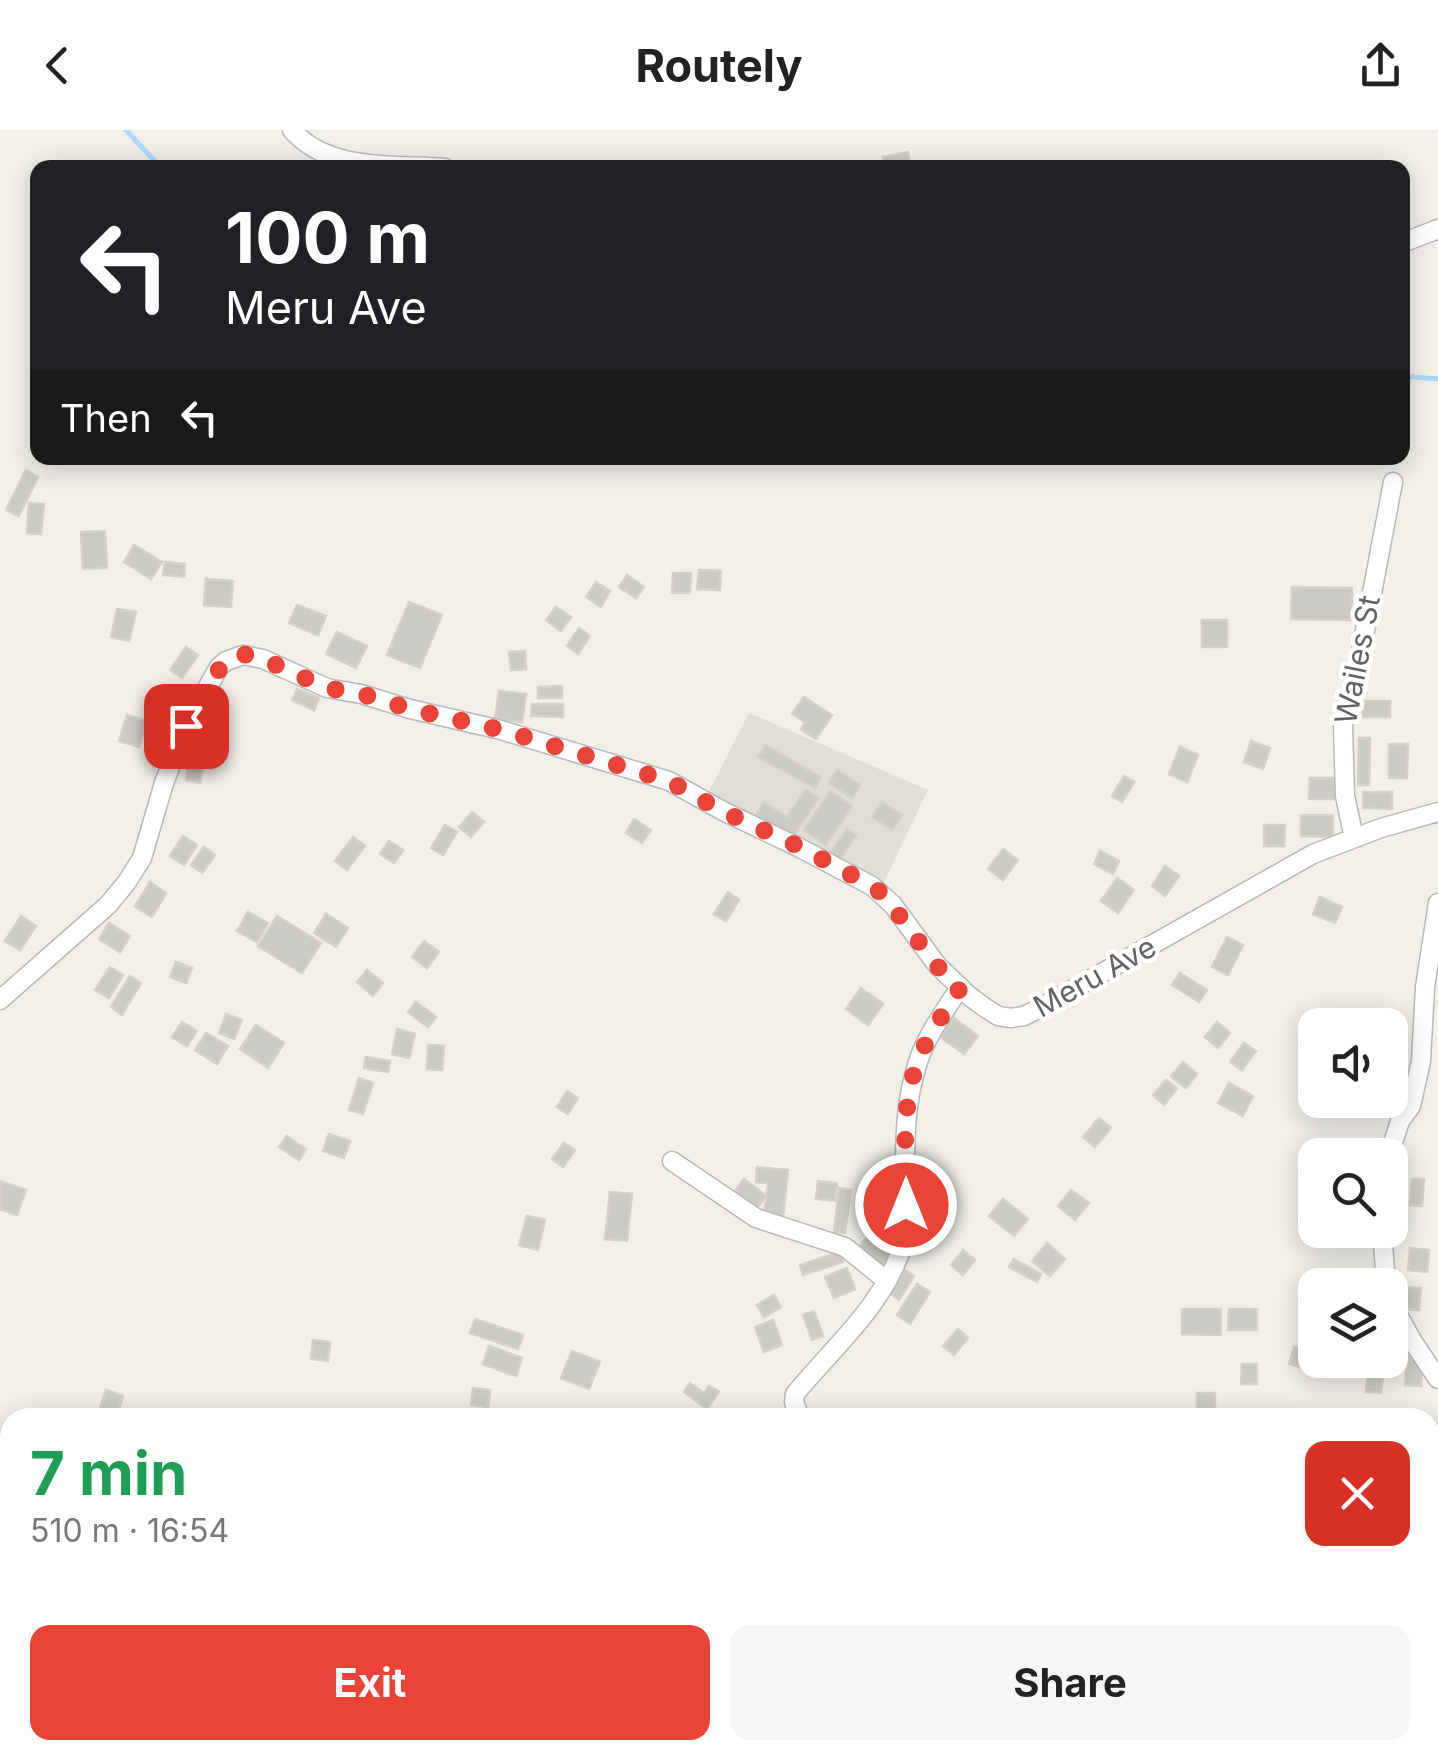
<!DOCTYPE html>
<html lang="en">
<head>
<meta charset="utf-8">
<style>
  :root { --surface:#fff; --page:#f6f6f6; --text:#222; --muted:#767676; --accent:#ea4335 }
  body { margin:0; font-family:Inter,sans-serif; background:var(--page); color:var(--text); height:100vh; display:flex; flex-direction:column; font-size:38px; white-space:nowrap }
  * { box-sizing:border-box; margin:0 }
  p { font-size:32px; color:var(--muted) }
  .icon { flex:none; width:55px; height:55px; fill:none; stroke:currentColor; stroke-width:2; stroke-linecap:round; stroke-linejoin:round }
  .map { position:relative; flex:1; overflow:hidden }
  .sheet { position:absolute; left:0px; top:1278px; width:1440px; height:352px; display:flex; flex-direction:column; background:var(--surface); border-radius:30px 30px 0 0; box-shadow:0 5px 25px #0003 }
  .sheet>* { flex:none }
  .hud { position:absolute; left:30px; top:30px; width:1380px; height:305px; border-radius:20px; box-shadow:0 5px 25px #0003; background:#202124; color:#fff; overflow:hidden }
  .controls { position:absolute; left:1298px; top:878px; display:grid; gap:20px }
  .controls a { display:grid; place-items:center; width:110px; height:110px; border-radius:20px; background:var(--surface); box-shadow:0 5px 25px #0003; font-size:50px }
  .pin { position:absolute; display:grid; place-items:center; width:85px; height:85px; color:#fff; margin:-42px; border-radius:20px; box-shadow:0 5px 15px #0006 }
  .me { position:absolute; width:110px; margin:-55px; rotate:0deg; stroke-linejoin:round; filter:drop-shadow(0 0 8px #0008) }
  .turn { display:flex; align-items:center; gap:35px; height:210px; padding:0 30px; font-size:45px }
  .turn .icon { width:130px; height:130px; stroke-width:2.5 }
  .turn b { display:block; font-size:70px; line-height:85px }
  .then { display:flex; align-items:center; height:95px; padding:0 30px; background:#0003; gap:20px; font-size:38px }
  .round { display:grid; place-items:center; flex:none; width:105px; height:105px; border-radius:20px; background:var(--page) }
  .headline { display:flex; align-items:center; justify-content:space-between; height:170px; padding:0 30px }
  h1 { font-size:60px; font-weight:700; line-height:75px; color:#1e9e55 }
  .primary-button { display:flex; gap:20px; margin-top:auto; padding:20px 30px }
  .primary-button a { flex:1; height:115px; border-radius:20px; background:var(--accent); color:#fff; font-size:40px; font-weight:700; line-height:115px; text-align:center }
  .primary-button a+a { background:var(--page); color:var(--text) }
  header { display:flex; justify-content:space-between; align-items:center; height:130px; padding:0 30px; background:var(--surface); font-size:45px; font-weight:700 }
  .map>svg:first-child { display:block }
  .education { fill:#e1ded6 }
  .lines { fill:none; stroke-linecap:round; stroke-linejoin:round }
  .stream { stroke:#aadaff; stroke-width:5 }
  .building { fill:#cccac5; stroke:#d6d1c6; stroke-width:2.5 }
  .street-casing { stroke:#b5b8bc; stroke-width:21 }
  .street { stroke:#fff; stroke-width:18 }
  .route { stroke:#ea4335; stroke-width:18; stroke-dasharray:0 32.4 }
  .labels { text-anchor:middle; stroke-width:9; stroke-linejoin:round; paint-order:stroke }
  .street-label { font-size:30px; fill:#5f6368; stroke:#fff }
</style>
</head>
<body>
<header><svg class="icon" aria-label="back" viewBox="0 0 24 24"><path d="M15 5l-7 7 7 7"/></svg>Routely<svg class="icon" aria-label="share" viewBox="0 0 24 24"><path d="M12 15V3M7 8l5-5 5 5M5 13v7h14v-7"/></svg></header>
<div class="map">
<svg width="1438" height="1629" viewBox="0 0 1438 1629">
  <rect width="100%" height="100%" fill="#f1efe8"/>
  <polygon class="education" points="749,583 928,660 883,754 708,663"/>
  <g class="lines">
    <g class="stream">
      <polyline points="126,0 161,38"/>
      <polyline points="1402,246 1438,249"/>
    </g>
  </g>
  <g class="building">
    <polygon points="908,22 911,37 886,38 883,27"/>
    <polygon points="26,340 38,347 19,386 6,380"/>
    <polygon points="29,373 44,374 41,404 27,403"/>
    <polygon points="105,401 107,438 83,439 81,402"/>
    <polygon points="134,415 162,432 151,449 124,432"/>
    <polygon points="165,432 185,434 184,447 163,445"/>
    <polygon points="699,440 721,441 720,460 697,459"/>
    <polygon points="673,443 691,443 690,463 672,463"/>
    <polygon points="627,445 644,457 636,468 619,457"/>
    <polygon points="206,449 233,451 231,477 204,475"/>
    <polygon points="596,452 610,461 601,477 586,467"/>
    <polygon points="1292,457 1352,458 1352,490 1291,489"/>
    <polygon points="409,472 442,485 420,538 387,525"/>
    <polygon points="297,475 326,486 318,505 289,493"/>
    <polygon points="556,477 571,487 561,501 546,490"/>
    <polygon points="117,479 136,482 129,511 111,507"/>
    <rect x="1202" y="490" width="25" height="27"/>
    <polygon points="579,498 590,506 578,524 567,516"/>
    <polygon points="337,502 367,516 356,538 326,524"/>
    <polygon points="186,517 198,525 182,548 170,540"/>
    <polygon points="525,521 526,539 511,540 509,522"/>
    <polygon points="175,556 187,565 171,588 159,579"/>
    <polygon points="562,556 562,568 538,568 538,557"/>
    <polygon points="297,559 319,568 314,580 292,570"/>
    <polygon points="499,561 526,564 522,592 495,589"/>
    <polygon points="804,567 832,585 816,609 801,599 805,592 792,584"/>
    <polygon points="1363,571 1390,571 1390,587 1362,587"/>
    <polygon points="214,573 224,579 206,611 196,605"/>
    <polygon points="532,574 563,574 563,587 531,586"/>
    <polygon points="127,585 147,591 139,617 119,611"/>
    <polygon points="1359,608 1370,608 1369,655 1358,655"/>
    <polygon points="1251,611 1270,618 1263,639 1244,632"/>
    <polygon points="1389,614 1408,614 1407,648 1389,648"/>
    <polygon points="765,615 821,647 815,658 758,627"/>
    <polygon points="1180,617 1198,625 1187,652 1169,644"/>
    <polygon points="189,627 204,629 200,653 186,650"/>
    <polygon points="837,640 860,655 852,668 829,653"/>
    <polygon points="1124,646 1134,652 1122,672 1112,666"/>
    <polygon points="1310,648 1339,648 1339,669 1309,669"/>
    <polygon points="806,659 819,668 792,708 756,685 764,672 787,687"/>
    <polygon points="830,661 852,676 826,715 804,700"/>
    <polygon points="1363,662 1392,662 1392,679 1363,678"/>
    <polygon points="882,672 902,685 892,700 872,687"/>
    <polygon points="472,682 484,692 471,707 459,697"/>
    <polygon points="1301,685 1333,685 1333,707 1301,706"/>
    <polygon points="634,689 651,700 642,713 626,703"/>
    <polygon points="445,695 457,702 443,725 431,718"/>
    <polygon points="1264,695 1285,695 1284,716 1264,716"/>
    <polygon points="847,699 856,705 840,729 830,723"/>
    <polygon points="183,706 197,715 184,735 170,726"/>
    <polygon points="353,707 365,716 347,740 335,731"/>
    <polygon points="389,711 403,720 394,733 380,724"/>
    <polygon points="204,717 215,725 202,743 191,735"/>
    <polygon points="1003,719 1018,730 1003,750 988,739"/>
    <polygon points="1100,721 1119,731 1113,744 1094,734"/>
    <polygon points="1165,736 1179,746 1165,766 1152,756"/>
    <polygon points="1117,748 1134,760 1118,783 1101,771"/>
    <polygon points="150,752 166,763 152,787 135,776"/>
    <polygon points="728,762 739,770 726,791 714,784"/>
    <polygon points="1320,767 1342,777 1335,793 1313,784"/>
    <polygon points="248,782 268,793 257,812 237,801"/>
    <polygon points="326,784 348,798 336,817 314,803"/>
    <polygon points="21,786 36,796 20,820 5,811"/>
    <polygon points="277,786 321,813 302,843 258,816"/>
    <polygon points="109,793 130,806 120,822 99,809"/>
    <polygon points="1227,807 1243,815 1228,845 1212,837"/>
    <polygon points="424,811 439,822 427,838 412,827"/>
    <polygon points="176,832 192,838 186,853 170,847"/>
    <polygon points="110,837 123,845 109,868 95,860"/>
    <polygon points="367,840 383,853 373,866 357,852"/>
    <polygon points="1180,843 1207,860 1199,872 1172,855"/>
    <polygon points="130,846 141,853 122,885 111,877"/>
    <polygon points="861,858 883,874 868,895 846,879"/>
    <polygon points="416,872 436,887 428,897 408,882"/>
    <polygon points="226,884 242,890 234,909 219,903"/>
    <polygon points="954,888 978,906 964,924 940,907"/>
    <polygon points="182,892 197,901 187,916 172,907"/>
    <polygon points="1217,892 1230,903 1218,918 1205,907"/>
    <polygon points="256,895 284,913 268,938 240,919"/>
    <polygon points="397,899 415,904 409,928 392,924"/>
    <polygon points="206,903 228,916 217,934 195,920"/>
    <polygon points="1244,913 1256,921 1242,940 1230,932"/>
    <polygon points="428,915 444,916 442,940 427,939"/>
    <polygon points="366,927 390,931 388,942 364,938"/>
    <polygon points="1183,932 1197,944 1186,958 1171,946"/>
    <polygon points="359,948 373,953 363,984 349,980"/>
    <polygon points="1166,950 1177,959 1164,975 1153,965"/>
    <polygon points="1229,953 1253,966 1243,986 1218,973"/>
    <polygon points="567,961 578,968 568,984 557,977"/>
    <polygon points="1099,988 1111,998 1095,1017 1083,1007"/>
    <polygon points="329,1004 350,1011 344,1028 323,1021"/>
    <polygon points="287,1006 306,1019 299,1030 279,1017"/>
    <polygon points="564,1013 575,1020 563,1037 552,1029"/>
    <polygon points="757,1037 788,1040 783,1087 764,1085 768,1053 756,1052"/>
    <polygon points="744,1049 766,1066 756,1079 734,1062"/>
    <polygon points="1412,1049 1424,1049 1422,1076 1410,1075"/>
    <polygon points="0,1051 26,1060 17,1085 0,1079"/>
    <polygon points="818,1051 837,1053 835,1071 816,1069"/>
    <polygon points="839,1058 851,1060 845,1103 834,1102"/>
    <polygon points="1071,1060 1089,1073 1075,1090 1058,1076"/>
    <polygon points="610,1062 632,1064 627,1111 605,1109"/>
    <polygon points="1003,1069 1028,1089 1014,1106 989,1086"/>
    <polygon points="918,1071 939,1072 937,1098 916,1097"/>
    <polygon points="527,1086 545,1090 538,1120 519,1115"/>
    <polygon points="868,1106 891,1125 882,1136 859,1117"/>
    <polygon points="1047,1113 1065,1129 1050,1146 1032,1131"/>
    <polygon points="1410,1118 1429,1120 1427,1142 1408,1140"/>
    <polygon points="963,1120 975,1130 963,1145 951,1135"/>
    <polygon points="840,1122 843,1132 803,1145 800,1135"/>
    <polygon points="1014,1129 1041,1144 1037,1152 1009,1137"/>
    <polygon points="847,1138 855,1159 834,1168 825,1147"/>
    <polygon points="903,1139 914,1146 899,1170 888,1162"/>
    <polygon points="917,1154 930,1162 910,1194 897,1185"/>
    <polygon points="1406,1157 1421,1158 1419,1180 1405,1179"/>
    <polygon points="774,1165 781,1177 764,1187 757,1175"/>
    <polygon points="1182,1179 1221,1179 1221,1205 1182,1204"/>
    <polygon points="1229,1179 1257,1179 1257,1200 1228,1200"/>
    <polygon points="814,1181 823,1206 812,1210 803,1185"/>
    <polygon points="475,1189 523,1205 518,1219 470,1203"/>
    <polygon points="773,1190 782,1215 764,1222 755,1197"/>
    <polygon points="958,1199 968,1208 954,1225 943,1216"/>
    <polygon points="313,1210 330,1212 328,1231 311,1229"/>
    <polygon points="489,1216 522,1228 516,1246 483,1234"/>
    <polygon points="1294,1217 1315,1223 1312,1241 1289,1234"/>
    <polygon points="572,1221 600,1232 589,1259 561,1248"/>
    <polygon points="1408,1226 1423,1227 1421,1256 1405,1255"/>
    <polygon points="1242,1234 1257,1234 1257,1254 1241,1254"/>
    <polygon points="1369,1234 1384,1235 1381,1263 1366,1262"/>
    <polygon points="690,1253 704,1263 709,1256 719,1262 707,1279 684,1262"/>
    <polygon points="473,1258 490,1260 488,1277 471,1275"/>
    <polygon points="106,1260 123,1266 116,1288 97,1288"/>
    <rect x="1197" y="1263" width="18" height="25"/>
    <polygon points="1430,1594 1438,1594 1438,1626 1429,1626"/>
  </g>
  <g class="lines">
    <g class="street-casing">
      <g id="street">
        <path d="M292,0C328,42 395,34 445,38"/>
        <polyline points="1402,113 1438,99"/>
        <polyline points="1354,708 1345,666 1343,594 1360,527 1393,352"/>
        <polyline points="0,870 108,775 127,752 142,728 164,653 186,596 219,537 226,531 243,525 263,529 327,558 361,564 410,579 501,600 669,651 723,681 798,717 872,756 893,775 937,835 968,865 984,877 998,886 1011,888 1024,886 1038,879 1313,724 1381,698 1438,682"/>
        <polyline points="1389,1025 1400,991 1411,976 1421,931 1425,857 1438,773"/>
        <polyline points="672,1031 756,1088 845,1117 887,1151"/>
        <polyline points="1382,1100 1386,1155"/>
        <polyline points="1390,1171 1413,1212 1438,1249"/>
        <path d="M800,1288L794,1272L795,1264C837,1213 885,1175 905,1109C907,1050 899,989 918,932C926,906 945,881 960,857"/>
        <polyline points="911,1620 913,1629"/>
        <polyline points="244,1629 247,1620"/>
      </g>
    </g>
    <use href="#street" class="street"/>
  </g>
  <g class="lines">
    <path class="route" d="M186,596L220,538L226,531L243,524L263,529L327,558L362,564L410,579L502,600L669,651L722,681L798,716L872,756L884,765L937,836L960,858C946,880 930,902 920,926C900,973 906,1026 906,1075"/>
  </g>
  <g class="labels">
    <g class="street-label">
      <text transform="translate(1358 530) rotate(-79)" y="10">Wailes St</text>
      <text transform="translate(1095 847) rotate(-29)" y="10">Meru Ave</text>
    </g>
  </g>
</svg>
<div class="controls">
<a><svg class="icon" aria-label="sound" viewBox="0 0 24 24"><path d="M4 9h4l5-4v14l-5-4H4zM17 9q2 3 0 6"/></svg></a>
<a><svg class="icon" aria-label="search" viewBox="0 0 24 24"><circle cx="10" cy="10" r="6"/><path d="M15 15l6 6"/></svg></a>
<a><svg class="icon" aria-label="layers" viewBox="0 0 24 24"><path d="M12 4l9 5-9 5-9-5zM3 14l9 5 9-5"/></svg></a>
</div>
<div class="pin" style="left:186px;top:596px;background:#d93025"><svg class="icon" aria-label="arrive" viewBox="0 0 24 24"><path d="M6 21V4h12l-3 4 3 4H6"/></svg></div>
<svg class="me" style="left:906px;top:1075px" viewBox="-20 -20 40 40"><circle r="17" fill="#ea4335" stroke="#fff" stroke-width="3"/><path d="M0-11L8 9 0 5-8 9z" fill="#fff"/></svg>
<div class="hud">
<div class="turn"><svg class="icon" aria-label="left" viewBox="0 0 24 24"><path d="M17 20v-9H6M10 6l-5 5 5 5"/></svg><div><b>100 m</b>Meru Ave</div></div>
<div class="then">Then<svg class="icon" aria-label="left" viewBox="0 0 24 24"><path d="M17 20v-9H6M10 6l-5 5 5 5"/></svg></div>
</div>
<section class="sheet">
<div class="headline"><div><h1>7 min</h1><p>510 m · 16:54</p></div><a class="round" style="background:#d93025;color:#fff"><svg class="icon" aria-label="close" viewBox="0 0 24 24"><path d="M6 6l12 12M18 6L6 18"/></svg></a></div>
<div class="primary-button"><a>Exit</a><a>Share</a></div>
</section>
</div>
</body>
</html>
